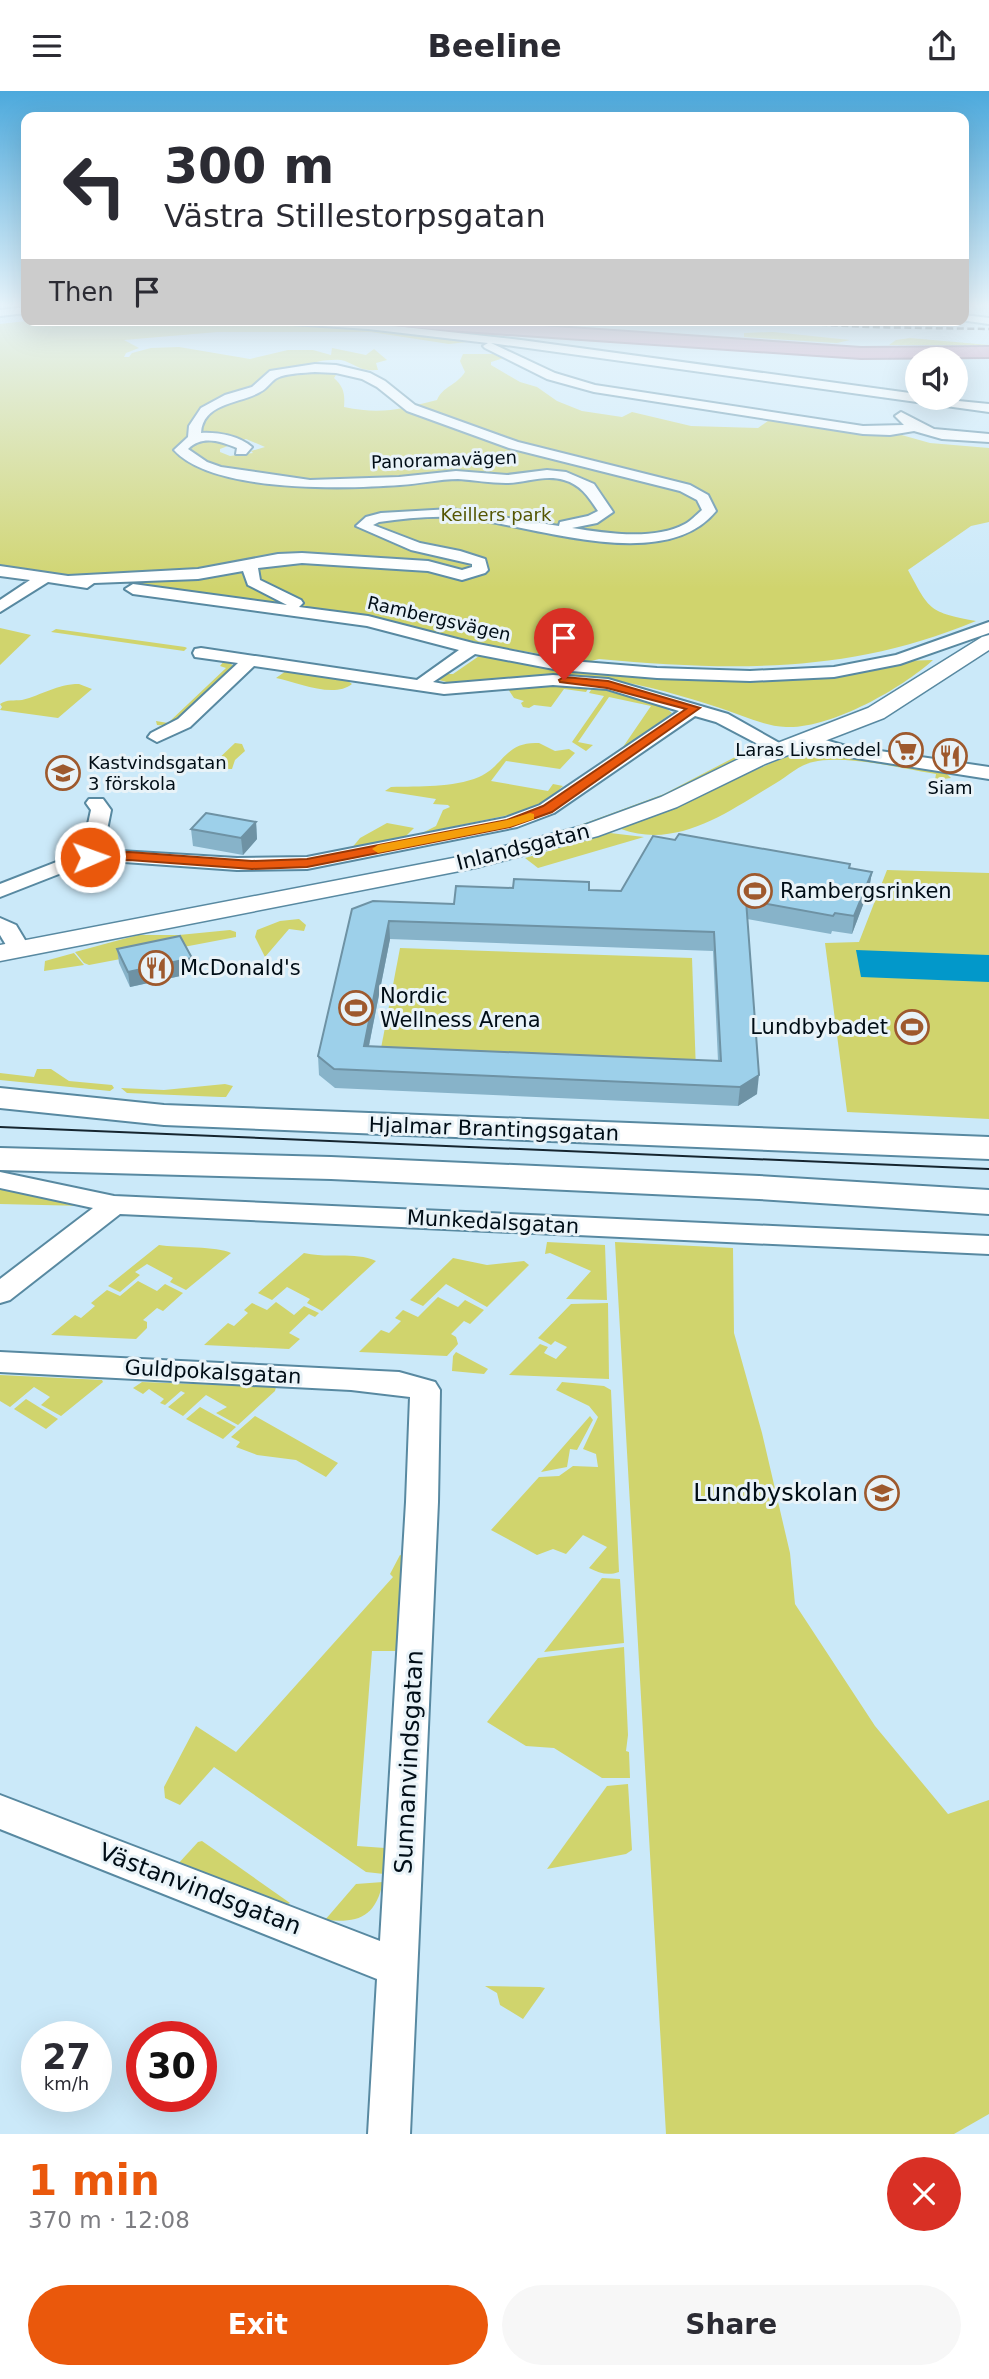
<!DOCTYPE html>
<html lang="en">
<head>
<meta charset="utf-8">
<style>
  :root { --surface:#fff; --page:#f7f7f7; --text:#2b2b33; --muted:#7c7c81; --accent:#ea580c }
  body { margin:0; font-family:"DejaVu Sans",sans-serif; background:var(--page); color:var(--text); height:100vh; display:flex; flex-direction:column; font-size:26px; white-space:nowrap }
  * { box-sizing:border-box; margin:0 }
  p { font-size:23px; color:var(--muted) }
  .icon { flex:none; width:38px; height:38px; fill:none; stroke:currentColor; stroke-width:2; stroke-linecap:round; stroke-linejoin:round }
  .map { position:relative; height:2043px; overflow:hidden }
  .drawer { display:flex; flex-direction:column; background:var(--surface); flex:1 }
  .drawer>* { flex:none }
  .banner { position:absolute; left:21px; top:21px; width:948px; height:214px; border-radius:14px; box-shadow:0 7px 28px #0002; background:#fff; color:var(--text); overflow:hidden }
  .buttons { position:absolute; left:905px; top:256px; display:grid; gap:14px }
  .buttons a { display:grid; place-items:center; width:63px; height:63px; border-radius:50%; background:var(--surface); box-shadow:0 7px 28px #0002; font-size:35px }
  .speed { position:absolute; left:21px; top:1930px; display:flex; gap:14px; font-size:35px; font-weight:700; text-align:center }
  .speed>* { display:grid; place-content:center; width:91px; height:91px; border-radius:50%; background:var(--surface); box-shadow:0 7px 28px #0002; line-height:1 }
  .speed small { font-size:18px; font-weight:400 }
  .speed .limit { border:10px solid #d22; background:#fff; color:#111 }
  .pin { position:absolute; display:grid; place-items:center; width:60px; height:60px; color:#fff; margin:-72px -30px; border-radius:50% 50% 50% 0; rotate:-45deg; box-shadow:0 0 7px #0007 }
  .pin .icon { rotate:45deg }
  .me { position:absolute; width:77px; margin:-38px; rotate:88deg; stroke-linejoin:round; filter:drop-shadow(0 0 5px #0008) }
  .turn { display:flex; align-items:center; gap:24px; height:147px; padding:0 28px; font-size:32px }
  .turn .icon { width:91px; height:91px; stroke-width:2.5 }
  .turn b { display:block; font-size:49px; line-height:60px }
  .then { display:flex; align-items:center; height:66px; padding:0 28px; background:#0003; gap:14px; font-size:26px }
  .round { display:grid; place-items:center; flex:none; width:74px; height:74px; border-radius:37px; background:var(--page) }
  .headline { display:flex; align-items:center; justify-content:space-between; height:119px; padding:0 28px }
  h1 { font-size:42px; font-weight:700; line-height:52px; color:var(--accent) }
  .action { display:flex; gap:14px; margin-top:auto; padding:14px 28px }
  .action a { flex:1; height:80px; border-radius:42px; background:var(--accent); color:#fff; font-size:28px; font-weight:700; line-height:80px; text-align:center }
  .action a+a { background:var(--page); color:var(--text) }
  header { display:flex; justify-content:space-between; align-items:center; height:91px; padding:0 28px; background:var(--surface); font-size:32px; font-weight:700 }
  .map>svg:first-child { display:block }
  .green { fill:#d0d46d; fill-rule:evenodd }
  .water { fill:#0298ca }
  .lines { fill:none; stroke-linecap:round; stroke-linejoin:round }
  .minor-casing { stroke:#5889a1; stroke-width:4 }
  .tertiary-casing { stroke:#5889a1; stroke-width:3 }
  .secondary-casing { stroke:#5889a1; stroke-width:4 }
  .motorway-casing { stroke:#80546e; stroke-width:4 }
  .minor { fill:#fff; fill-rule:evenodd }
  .tertiary { fill:#fff; fill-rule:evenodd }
  .secondary { fill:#fff; fill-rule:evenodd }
  .motorway { fill:#c57a9d; fill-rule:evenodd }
  .tram { stroke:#15242e; stroke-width:2 }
  .rail { stroke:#15242e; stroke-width:2.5; stroke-dasharray:7 3.5; stroke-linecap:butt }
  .wall { fill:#87b3c9; fill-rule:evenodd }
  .shaded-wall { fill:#6e92a4 }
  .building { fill:#9dd0ea; stroke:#6e92a4; stroke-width:2; fill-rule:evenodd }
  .route { fill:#ea580c; stroke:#983908; stroke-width:2 }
  .slow { fill:#f59e0b }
  .labels { text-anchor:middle; stroke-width:6; stroke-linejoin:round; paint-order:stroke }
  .far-street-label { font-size:18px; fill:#000d16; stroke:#e9f3f8 }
  .far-park-label { font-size:18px; fill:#545603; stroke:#e9f3f8 }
  .far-poi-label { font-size:18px; fill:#000d16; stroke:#e9f3f8; text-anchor:end }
  .street-label { font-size:21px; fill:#000d16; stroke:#e9f3f8 }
  .poi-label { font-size:21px; fill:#000d16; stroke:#e9f3f8; text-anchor:start }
  .near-poi-label { font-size:24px; fill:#000d16; stroke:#e9f3f8; text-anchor:end }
  .near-street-label { font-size:24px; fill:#000d16; stroke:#e9f3f8 }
</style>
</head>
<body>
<header><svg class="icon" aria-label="menu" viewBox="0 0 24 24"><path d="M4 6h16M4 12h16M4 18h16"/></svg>Beeline<svg class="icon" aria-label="share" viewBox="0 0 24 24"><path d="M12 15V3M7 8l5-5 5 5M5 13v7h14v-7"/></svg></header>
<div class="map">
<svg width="989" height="2043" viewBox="0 0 989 2043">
  <rect width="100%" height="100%" fill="#cbe9f9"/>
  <g class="green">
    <path d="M36,229H238L253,232L352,237L467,251L449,253L371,241H217L124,249L139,257L126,262L124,266H129L132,262L151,257L179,256L250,268L288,259H313L331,264L332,257L366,264L374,258L387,269L376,272L378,279C360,280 360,276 345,270C336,267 312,270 304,276L333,275L336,284L334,287C344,296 345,303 344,316C382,324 400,318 437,309C443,295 456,295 465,281L460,270L463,263H501L507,266L491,271V274L520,291L537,296L557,310L582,320L622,326L632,321L691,335L758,337L772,327L898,343L930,352L989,357V431L971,435L908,479C930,520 929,521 976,530C849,583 733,580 599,568L587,571L493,555L362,523L0,475V233ZM246,348L265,356L251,360L253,362L230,365L220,361V358Z"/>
    <polygon points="773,241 850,249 837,252 744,246 744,242"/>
    <polygon points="910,247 989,254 889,254 896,249"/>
    <polygon points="0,537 31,544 0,574"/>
    <polygon points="56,538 185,556 187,557 184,560 51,541"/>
    <path d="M482,563L581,580L682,587L853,582L903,570L933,569C901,598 830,638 786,636C764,635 741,624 720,617C683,605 646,594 607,588C556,580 505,587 454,593L439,589L440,583H453Z"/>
    <path d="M224,570L235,575C218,591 180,637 157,634L156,630L168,632L226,577L220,575Z"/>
    <path d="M286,580L348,590L352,593C334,608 296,591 276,587Z"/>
    <path d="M79,593L92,598L58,627L0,619L2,616L0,613C7,608 14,610 22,609C42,604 57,593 79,593Z"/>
    <polygon points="553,593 589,596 586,601 564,598 551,616 534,614 529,617 523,616 521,612 524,610 514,607 508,598"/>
    <polygon points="593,596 665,616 672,622 613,665 623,656 651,615 609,606 578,651 593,654 586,660 572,651 604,605 589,602"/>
    <polygon points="235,652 242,653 245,660 235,669 232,678 222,678 213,673"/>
    <path d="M539,652L555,660L569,658L575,662L560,678L506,670L491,690L548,700L553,693L563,695L548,709L514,723L422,742L436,735L443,719L450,716L448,714L433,713L436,708L385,700L391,696C420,695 452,697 479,686C504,675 505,650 539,652Z"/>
    <path d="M814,662L946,682L951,687L935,689L936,683C904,678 843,663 813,671C799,674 788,685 776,692C729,720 678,759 621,738L776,670L796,663Z"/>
    <path d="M737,665H743C669,707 591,735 509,757L72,841L494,758L564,740L664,703Z"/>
    <polygon points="387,732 414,737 405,746 351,758 360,747"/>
    <polygon points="610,742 644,746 538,777 525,767"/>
    <polygon points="887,779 989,782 989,1028 847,1021 825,852 859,851"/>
    <polygon points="299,828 306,834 304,840 289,838 265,866 255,846 257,839 280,830"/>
    <polygon points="230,839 236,841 236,846 89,874 84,872 75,861 138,844 179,844"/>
    <polygon points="400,857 692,867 696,981 379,968"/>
    <polygon points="74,862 84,874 44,880 45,870"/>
    <polygon points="37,978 51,978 69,990 112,994 114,997 110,1000 0,989 0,982 34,986"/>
    <polygon points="225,993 233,995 226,1006 221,1006 127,1002 121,997 164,999"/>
    <polygon points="0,1093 85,1115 0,1113"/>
    <polygon points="547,1151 605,1154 607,1209 566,1208 591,1180 550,1162 545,1163"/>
    <polygon points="615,1151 733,1157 734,1242 762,1342 790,1462 795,1513 875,1635 948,1723 989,1709 989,2023 954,2043 666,2043"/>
    <path d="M159,1154C178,1157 217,1155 231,1162L186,1199L170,1191L173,1187L147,1173L135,1181L140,1184L120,1201L108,1195Z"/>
    <path d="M304,1162C328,1168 354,1160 376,1170L322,1220L307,1212L310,1208L287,1196L272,1209L258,1202Z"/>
    <polygon points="453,1167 487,1174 524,1170 529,1174 487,1216 446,1193 423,1215 410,1209"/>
    <polygon points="138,1190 157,1200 165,1193 183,1202 163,1220 157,1217 143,1229 147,1231 147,1237 136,1248 51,1244 75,1224 81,1227 95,1215 91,1212 107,1199 120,1205"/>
    <polygon points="438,1206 458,1216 465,1209 484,1219 470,1233 464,1230 451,1243 456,1246 458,1253 447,1265 359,1261 381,1239 389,1242 401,1230 395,1227 403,1219 418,1226"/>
    <polygon points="276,1211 294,1224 304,1215 319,1222 315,1226 309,1223 289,1242 300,1248 289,1258 204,1254 228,1232 234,1235 248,1222 244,1219 252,1212 267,1219"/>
    <polygon points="608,1212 609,1288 509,1284 540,1253 548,1256 544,1262 556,1268 567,1256 555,1250 551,1254 538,1247 571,1213"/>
    <polygon points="456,1261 488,1278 484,1283 452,1280 453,1265"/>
    <polygon points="0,1284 102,1289 103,1291 61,1325 41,1314 50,1306 34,1296 10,1316 0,1310"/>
    <polygon points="142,1291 276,1296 275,1300 238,1334 216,1322 227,1316 206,1304 183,1325 168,1316 185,1302 181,1300 165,1314 160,1312 164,1308 149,1298 143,1303 133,1297"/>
    <path d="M562,1291L604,1295L611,1299L619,1481C608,1485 599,1482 589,1477L607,1456L583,1444L566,1463L553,1458L537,1464L491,1439L539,1386L559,1385L573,1375L598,1376L596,1363L583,1358L598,1326L589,1315L556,1299Z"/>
    <polygon points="26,1308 58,1328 46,1338 14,1318"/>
    <polygon points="200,1316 236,1336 223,1348 186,1328"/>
    <polygon points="255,1325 338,1372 326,1386 296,1369 257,1364 236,1356 240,1351 231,1346"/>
    <polygon points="590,1325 593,1329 577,1359 570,1358 567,1376 541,1381"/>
    <polygon points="400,1464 404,1465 398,1560 372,1560 357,1755 385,1757 384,1783 366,1781 214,1676 180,1714 165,1707 164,1696 196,1635 236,1661 393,1486 390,1483"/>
    <polygon points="602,1487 620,1488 624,1552 544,1561"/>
    <polygon points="624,1556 628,1644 626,1660 629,1661 630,1687 602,1687 554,1657 526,1655 487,1631 538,1567"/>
    <polygon points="628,1693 632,1759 626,1763 547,1778 607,1695"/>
    <polygon points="202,1750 290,1812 286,1814 177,1774 198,1751"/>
    <path d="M383,1791C375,1827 358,1832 325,1829L356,1793Z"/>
    <polygon points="485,1895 540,1896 545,1897 523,1928 500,1914 497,1902"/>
  </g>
  <polygon class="water" points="856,859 989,864 989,891 861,886"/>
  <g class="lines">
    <g class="minor-casing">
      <g id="minor">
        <polygon points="26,216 26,222 0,225 0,219"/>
        <polygon points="964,224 989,227 989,233 960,229 964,229"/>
        <polygon points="272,229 368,232 521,249 917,303 917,306 989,313 989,321 491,252 555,282 595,294 863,335 904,334 895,325 901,321 934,338 989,343 989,351 942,348 914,340 890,344 863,343 594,301 547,288 485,257 483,255 488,252 368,238 277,232"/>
        <path d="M315,273L336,274L370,282L385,290L415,314L518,351L690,394L708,404L716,420C664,484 533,434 465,427C437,424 407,427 379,431L373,434L420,452L460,460L485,468L488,479L485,482L462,489L428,480L302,472L258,477L260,489L301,509L303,512L299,516L368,525L473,552L559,569L657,577L750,580L834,576L896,564L989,531V542L900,573L834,586L750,590L657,587L559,579L475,563L433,591L444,593L553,584L608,588L728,623L790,658L781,663L775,662L716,631L695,625L554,722L517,736L307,778L237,779L110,770L82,774L0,806V793L82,761L91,719L86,712L89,708H103L111,719L103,759L237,767L307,766L505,727L540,714L679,620L607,598L553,594L444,603L254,575L190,636L157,651L148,646L151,642L178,628L238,572L195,566L193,562L195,558L201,557L417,589L459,559L367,535L133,503L125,498L133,493L287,514L248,494L243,480L198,488L94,492L87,497L48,491L0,521V509L30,489L0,485V475L68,485L198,478L278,463L302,462L428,470L462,479L472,476V473L411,459L356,435L366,426L381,422L451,418L559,435L560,431L588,425L598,420C588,405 581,394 564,389C545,383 525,392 506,392C490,392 474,389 458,388C439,388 419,393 400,394C345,398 213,402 174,359L188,346L189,335L201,317L225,304L252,296L270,280ZM315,281L336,282L362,288L377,296L407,320L509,357L680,400L697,409L702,419C696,424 691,430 685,433C653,450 606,442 572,437L597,432L613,421L594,393L566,381L547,379L507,384L456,380L399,386L310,389L221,376L207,371L188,358C202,344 220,350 237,357L236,363H246L252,356C239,345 218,341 201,342C203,311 240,313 260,301C267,298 271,290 277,287C287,282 304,282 315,281Z"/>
        <polygon points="808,644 846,655 989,676 989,688 843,665 802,653 799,649 802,645"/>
        <polygon points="0,827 16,834 31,859 28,864 12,864 0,844"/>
        <polygon points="0,1081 114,1105 989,1145 989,1163 120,1123 10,1209 0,1212 0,1188 93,1117 0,1097"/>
        <polygon points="0,1261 399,1281 435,1291 440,1299 438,1411 410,2043 368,2043 377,1888 0,1738 0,1704 380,1850 406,1411 410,1306 351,1299 0,1281"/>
      </g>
    </g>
    <g class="tertiary-casing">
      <polygon id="tertiary" points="989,544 989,559 884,627 765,673 677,716 598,745 475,777 0,870 0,854 474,763 582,735 661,706 749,663 868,617 982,546"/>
    </g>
    <g class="secondary-casing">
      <g id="secondary">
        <polygon points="0,997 164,1014 989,1046 989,1068 164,1034 0,1017"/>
        <polygon points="0,1057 331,1066 759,1085 989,1099 989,1123 759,1108 331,1088 0,1079"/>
      </g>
    </g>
    <g class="motorway-casing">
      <polygon id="motorway" points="367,229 455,229 861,257 989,256 989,266 861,267 375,234"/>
    </g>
    <use href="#minor" class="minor"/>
    <use href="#tertiary" class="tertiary"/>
    <use href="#secondary" class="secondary"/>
    <use href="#motorway" class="motorway"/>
    <polyline class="tram" points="0,1036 989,1078"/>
    <polyline class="rail" points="726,229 867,236 989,238"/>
  </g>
  <g class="wall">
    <polygon points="256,731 257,748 243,764 193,755 191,738"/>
    <path d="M849,777L872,781L869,798L852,843L832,840L831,843L747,828L757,1003L738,1015L335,997L319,984L318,965L352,818L454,813L589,799L621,800ZM390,848L713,860L718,970L369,955Z"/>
    <polygon points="117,858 194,882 130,896 119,872"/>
  </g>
  <g class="shaded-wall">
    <polygon points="256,731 257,748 243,764 241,747"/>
    <polygon points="872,781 869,798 852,843 854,825"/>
    <polygon points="389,830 390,848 365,974 364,955"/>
    <polygon points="192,867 194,882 130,896 128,881"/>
    <polygon points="759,984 757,1003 738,1015 740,996"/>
  </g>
  <g class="building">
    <polygon points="206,722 256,731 241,747 191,738"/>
    <path d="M679,743L850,773L849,777L872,781L854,825L835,822L833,825L746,809L759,984L740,996L334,978L318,965L352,818L373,810L454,813L456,795L513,797L514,788L589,791V799L621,800L653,745L675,749ZM389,830L714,841L721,970L364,955Z"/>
    <polygon points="180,845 192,867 128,881 117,858"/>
  </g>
  <linearGradient id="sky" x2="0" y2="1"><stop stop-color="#4ca9dc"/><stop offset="0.43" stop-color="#e8f5fc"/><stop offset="1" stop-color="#e8f5fc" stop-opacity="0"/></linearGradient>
  <rect width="989" height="498" fill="url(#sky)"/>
  <polygon class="route" points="564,586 608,590 700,617 552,721 510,736 307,776 252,778 129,769 90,770 84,766 90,762 129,761 252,770 307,768 507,729 543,715 686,618 607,597 560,591 559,589"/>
  <polygon class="slow" points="530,722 534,723 534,728 510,736 378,762 372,758 378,754 507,729"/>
  <defs>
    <g id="supermarket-ring" transform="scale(1.75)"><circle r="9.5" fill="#e9f3f8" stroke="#9e592d" stroke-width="1.5"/><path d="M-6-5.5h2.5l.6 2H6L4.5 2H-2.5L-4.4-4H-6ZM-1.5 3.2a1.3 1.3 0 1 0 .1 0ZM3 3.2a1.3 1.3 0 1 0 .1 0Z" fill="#9e592d"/></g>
    <g id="restaurant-ring" transform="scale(1.75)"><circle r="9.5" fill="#e9f3f8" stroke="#9e592d" stroke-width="1.5"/><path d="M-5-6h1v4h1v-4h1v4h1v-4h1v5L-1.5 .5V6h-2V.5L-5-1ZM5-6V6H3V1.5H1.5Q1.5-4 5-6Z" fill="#9e592d"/></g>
    <g id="school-ring" transform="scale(1.75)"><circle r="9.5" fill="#e9f3f8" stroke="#9e592d" stroke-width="1.5"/><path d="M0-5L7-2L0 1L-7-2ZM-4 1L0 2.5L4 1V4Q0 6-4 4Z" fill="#9e592d"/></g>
    <g id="stadium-ring" transform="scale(1.75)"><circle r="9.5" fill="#e9f3f8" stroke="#9e592d" stroke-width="1.5"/><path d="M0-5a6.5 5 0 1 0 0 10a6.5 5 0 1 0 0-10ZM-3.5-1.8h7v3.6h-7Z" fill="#9e592d"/></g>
  </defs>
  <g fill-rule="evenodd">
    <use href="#supermarket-ring" x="906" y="659"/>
    <use href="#restaurant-ring" x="950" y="665"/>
    <use href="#school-ring" x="63" y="682"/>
    <use href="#stadium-ring" x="755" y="800"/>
    <use href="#restaurant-ring" x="156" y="877"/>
    <use href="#stadium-ring" x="356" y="917"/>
    <use href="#stadium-ring" x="912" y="936"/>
    <use href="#school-ring" x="882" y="1402"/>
  </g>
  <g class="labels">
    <g class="far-street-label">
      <text transform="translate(444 369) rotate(-2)" y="6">Panoramavägen</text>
      <text transform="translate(439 528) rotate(13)" y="6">Rambergsvägen</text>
    </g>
    <g class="far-park-label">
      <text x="496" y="430">Keillers park</text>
    </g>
    <g class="far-poi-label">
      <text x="881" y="665">Laras Livsmedel</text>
      <text x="88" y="678" text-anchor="start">Kastvindsgatan<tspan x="88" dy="21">3 förskola</tspan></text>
      <text x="950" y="703" text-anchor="middle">Siam</text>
    </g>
    <g class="street-label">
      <text transform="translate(523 756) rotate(-14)" y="7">Inlandsgatan</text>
      <text transform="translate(494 1038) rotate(2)" y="7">Hjalmar Brantingsgatan</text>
      <text transform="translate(493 1131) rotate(3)" y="7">Munkedalsgatan</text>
      <text transform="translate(213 1281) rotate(3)" y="7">Guldpokalsgatan</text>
    </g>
    <g class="poi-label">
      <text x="780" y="807">Rambergsrinken</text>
      <text x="180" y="884">McDonald's</text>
      <text x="380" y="912">Nordic<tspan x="380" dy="24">Wellness Arena</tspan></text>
      <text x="888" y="943" text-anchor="end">Lundbybadet</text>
    </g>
    <g class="near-poi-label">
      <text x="858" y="1410">Lundbyskolan</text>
    </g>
    <g class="near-street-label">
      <text transform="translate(409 1671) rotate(-87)" y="8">Sunnanvindsgatan</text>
      <text transform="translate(200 1798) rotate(21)" y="8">Västanvindsgatan</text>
    </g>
  </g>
</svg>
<div class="buttons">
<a><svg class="icon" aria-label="sound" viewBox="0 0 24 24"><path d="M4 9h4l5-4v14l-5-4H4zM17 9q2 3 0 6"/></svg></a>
</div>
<div class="speed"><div>27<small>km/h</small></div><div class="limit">30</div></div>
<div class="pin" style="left:564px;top:589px;background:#d93025"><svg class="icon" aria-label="arrive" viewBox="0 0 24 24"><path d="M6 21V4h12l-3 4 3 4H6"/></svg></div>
<svg class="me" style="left:90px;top:766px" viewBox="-20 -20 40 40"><circle r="17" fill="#ea580c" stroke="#fff" stroke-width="3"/><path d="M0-11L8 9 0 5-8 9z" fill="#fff"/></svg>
<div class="banner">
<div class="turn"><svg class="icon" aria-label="left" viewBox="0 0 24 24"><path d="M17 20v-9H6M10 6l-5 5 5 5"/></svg><div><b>300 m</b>Västra Stillestorpsgatan</div></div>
<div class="then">Then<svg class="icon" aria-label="arrive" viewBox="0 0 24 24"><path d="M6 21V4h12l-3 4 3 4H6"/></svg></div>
</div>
</div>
<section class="drawer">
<div class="headline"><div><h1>1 min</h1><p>370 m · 12:08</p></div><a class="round" style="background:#d93025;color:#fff"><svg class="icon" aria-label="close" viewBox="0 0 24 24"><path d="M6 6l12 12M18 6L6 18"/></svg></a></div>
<div class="action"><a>Exit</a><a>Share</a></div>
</section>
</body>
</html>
